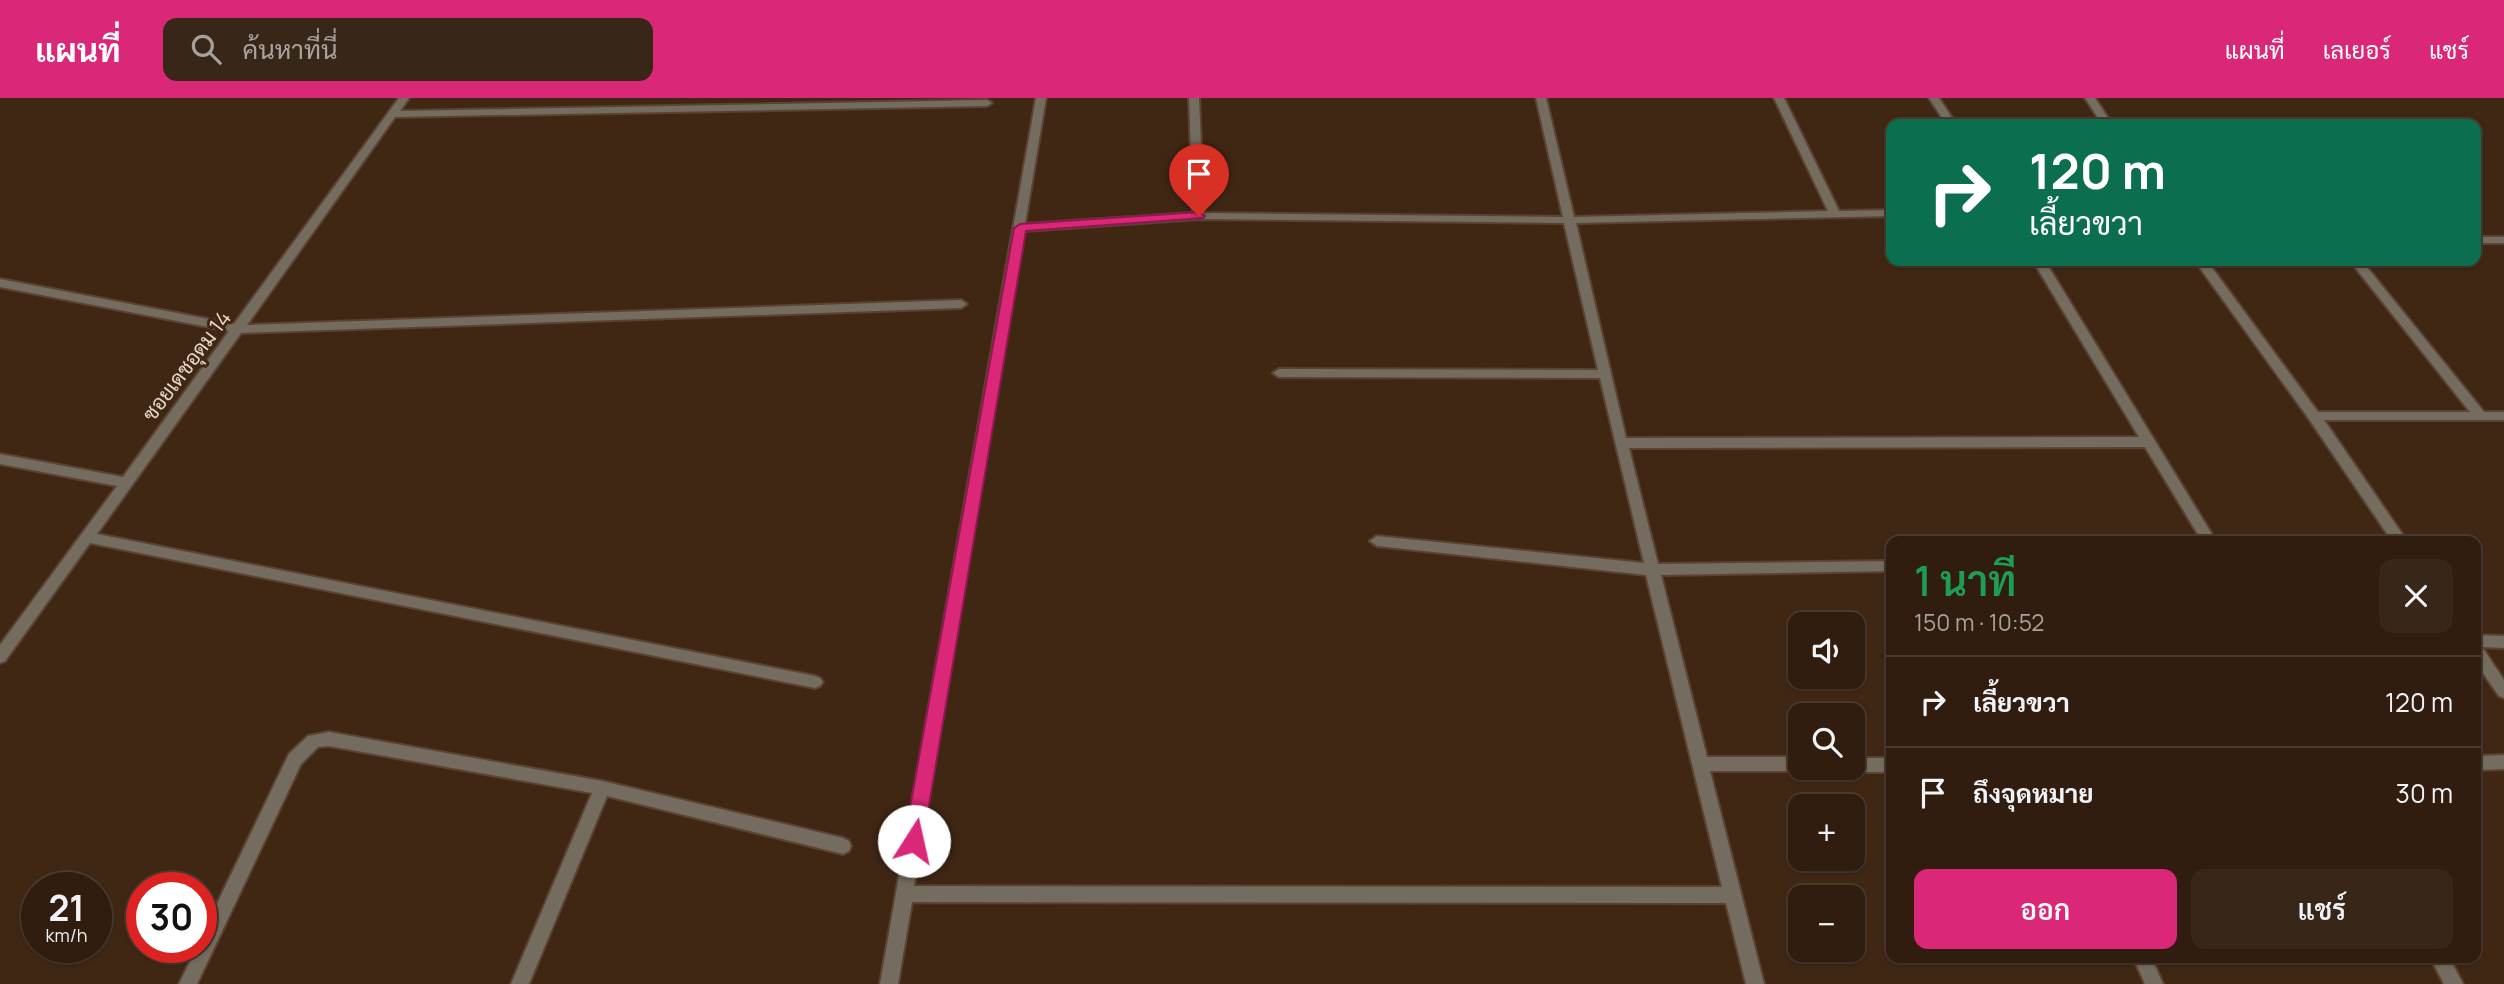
<!DOCTYPE html>
<html lang="th">
<head>
<meta charset="utf-8">
<style>
  :root { --surface:#301d0f; --page:#382618; --text:#f1f3f6; --muted:#a8a29e; --line:#4b3b2f; --accent:#db2777 }
  body { margin:0; font-family:Manrope,Sarabun,sans-serif; background:var(--page); color:var(--text); height:100vh; display:flex; flex-direction:column; font-size:26px; white-space:nowrap }
  * { box-sizing:border-box; margin:0 }
  p { font-size:23px; color:var(--muted) }
  .icon { flex:none; width:38px; height:38px; fill:none; stroke:currentColor; stroke-width:2; stroke-linecap:round; stroke-linejoin:round }
  .map { position:relative; flex:1; overflow:hidden }
  .panel { position:absolute; left:1886px; top:438px; width:595px; height:427px; display:flex; flex-direction:column; background:var(--surface); border-radius:14px; box-shadow:0 2px 5px #0004,0 0 0 2px var(--line) }
  .panel>* { flex:none }
  .top-card { position:absolute; left:1886px; top:21px; width:595px; height:147px; border-radius:14px; box-shadow:0 2px 5px #0004,0 0 0 2px var(--line); background:#0b6e4f; color:#fff; overflow:hidden }
  .fabs { position:absolute; left:1788px; top:514px; display:grid; gap:14px }
  .fabs a { display:grid; place-items:center; width:77px; height:77px; border-radius:14px; background:var(--surface); box-shadow:0 2px 5px #0004,0 0 0 2px var(--line); font-size:35px }
  .speed { position:absolute; left:21px; top:774px; display:flex; gap:14px; font-size:35px; font-weight:700; text-align:center }
  .speed>* { display:grid; place-content:center; width:91px; height:91px; border-radius:50%; background:var(--surface); box-shadow:0 2px 5px #0004,0 0 0 2px var(--line); line-height:1 }
  .speed small { font-size:18px; font-weight:400 }
  .speed .limit { border:10px solid #d22; background:#fff; color:#111 }
  .pin { position:absolute; display:grid; place-items:center; width:60px; height:60px; color:#fff; margin:-72px -30px; border-radius:50% 50% 50% 0; rotate:-45deg; box-shadow:0 0 7px #0007 }
  .pin .icon { rotate:45deg }
  .me { position:absolute; width:77px; margin:-38px; rotate:10deg; stroke-linejoin:round; filter:drop-shadow(0 0 5px #0008) }
  .turn { display:flex; align-items:center; gap:24px; height:147px; padding:0 28px; font-size:32px }
  .turn .icon { width:91px; height:91px; stroke-width:2.5 }
  .turn b { display:block; font-size:49px; line-height:60px }
  .round { display:grid; place-items:center; flex:none; width:74px; height:74px; border-radius:14px; background:var(--page) }
  .summary { display:flex; align-items:center; justify-content:space-between; height:119px; padding:0 28px }
  h1 { font-size:42px; font-weight:600; line-height:52px; color:#1e9e55 }
  .cta { display:flex; gap:14px; margin-top:auto; padding:14px 28px }
  .cta a { flex:1; height:80px; border-radius:14px; background:var(--accent); color:#fff; font-size:28px; font-weight:600; line-height:80px; text-align:center }
  .cta a+a { background:var(--page); color:var(--text) }
  ul { padding:0; list-style:none }
  li { display:flex; align-items:center; gap:21px; height:91px; padding:0 28px; border-top:2px solid var(--line) }
  li div { flex:1 }
  li b { display:block; font-size:26px }
  li em { font-style:normal }
  header { display:flex; align-items:center; gap:42px; box-sizing:border-box; height:98px; padding:0 35px; background:var(--accent); color:#fff }
  header strong { font-size:33px }
  nav { display:flex; gap:38px; margin-inline-start:auto; font-size:24px }
  .search { width:490px; height:63px; background:var(--page); display:flex; align-items:center; gap:18px; box-sizing:border-box; padding:0 24px; border-radius:14px; color:var(--muted); font-size:26px }
  .map>svg:first-child { display:block }
  .lines { fill:none; stroke-linecap:round; stroke-linejoin:round }
  .street-casing { stroke:#5b4331; stroke-width:4 }
  .street { fill:#746c5f; fill-rule:evenodd }
  .route { fill:#db2777; stroke:#8e194d; stroke-width:2 }
  .labels { text-anchor:middle; stroke-width:6; stroke-linejoin:round; paint-order:stroke }
  .street-label { font-size:21px; fill:#e6d6ca; stroke:#402714 }
</style>
</head>
<body>
<header>
<strong>แผนที่</strong>
<div class="search"><svg class="icon" aria-label="search" viewBox="0 0 24 24"><circle cx="10" cy="10" r="6"/><path d="M15 15l6 6"/></svg>ค้นหาที่นี่</div>
<nav><a>แผนที่</a><a>เลเยอร์</a><a>แชร์</a></nav>
</header>
<div class="map">
<svg width="2504" height="886" viewBox="0 0 2504 886">
  <rect width="100%" height="100%" fill="#402714"/>
  <g class="lines">
    <g class="street-casing">
      <g id="street">
        <polygon points="399,0 409,0 400,13 987,2 992,5 987,8 395,19 247,227 961,202 967,206 961,210 241,235 97,436 815,578 820,580 823,584 820,588 815,590 90,445 5,563 0,565 0,547 117,388 0,366 0,356 123,379 229,233 0,189 0,181 234,226"/>
        <path d="M1036,0H1046L1025,126L1193,115L1189,0H1199L1204,115L1563,119L1536,0H1546L1574,119L1828,113L1774,0H1784L1839,113L1892,112V118L1576,125L1626,340L2139,339L2033,163H2045L2216,443H2202L2145,349L1629,350L1658,466L1892,463V473L1661,477L1707,659H1801V670H1807L1801,673H1710L1764,886H1746L1726,805L912,804L898,886H880ZM1199,121L1564,125L1598,272L1279,271L1273,275L1279,279L1600,280L1644,465L1377,438L1370,443L1377,448L1646,477L1722,789L914,788L1024,133Z"/>
        <polygon points="1929,0 1939,0 1956,26 1946,26"/>
        <polygon points="2085,0 2095,0 2112,26 2102,26"/>
        <rect x="2476" y="139" width="28" height="6"/>
        <polygon points="2195,163 2207,163 2318,314 2470,314 2350,163 2362,163 2484,314 2504,314 2504,322 2324,322 2407,443 2392,443 2309,321"/>
        <polygon points="2476,537 2504,538 2504,550 2482,549 2504,582 2504,600 2499,598 2476,565"/>
        <polygon points="329,634 602,683 843,740 849,743 851,748 849,753 843,756 607,698 529,886 511,886 592,695 329,648 318,649 301,666 197,886 179,886 197,849 201,849 201,839 289,656 308,638"/>
        <polygon points="2504,657 2504,671 2476,672 2476,658"/>
        <polygon points="1853,660 1892,660 1892,674 1853,674 1847,672 1847,670 1853,670"/>
        <polygon points="2133,859 2151,859 2163,886 2145,886"/>
        <polygon points="2430,859 2449,859 2463,886 2444,886"/>
      </g>
    </g>
    <use href="#street" class="street"/>
  </g>
  <polygon class="route" points="1199,114 1205,118 1203,120 1026,133 923,743 921,749 914,751 907,749 904,743 1014,130 1020,126"/>
  <g class="labels">
    <g class="street-label">
      <text transform="translate(187 268) rotate(-53)" y="7">ซอยเดชอุดม 14</text>
    </g>
  </g>
</svg>
<div class="fabs">
<a><svg class="icon" aria-label="sound" viewBox="0 0 24 24"><path d="M4 9h4l5-4v14l-5-4H4zM17 9q2 3 0 6"/></svg></a>
<a><svg class="icon" aria-label="search" viewBox="0 0 24 24"><circle cx="10" cy="10" r="6"/><path d="M15 15l6 6"/></svg></a>
<a>+</a>
<a>−</a>
</div>
<div class="speed"><div>21<small>km/h</small></div><div class="limit">30</div></div>
<div class="pin" style="left:1199px;top:118px;background:#d93025"><svg class="icon" aria-label="arrive" viewBox="0 0 24 24"><path d="M6 21V4h12l-3 4 3 4H6"/></svg></div>
<svg class="me" style="left:914px;top:743px" viewBox="-20 -20 40 40"><circle r="19" fill="#fff"/><path d="M0-13L10 11 0 6-10 11z" fill="#db2777"/></svg>
<div class="top-card">
<div class="turn"><svg class="icon" aria-label="right" viewBox="0 0 24 24"><path d="M7 20v-9h11M14 6l5 5-5 5"/></svg><div><b>120 m</b>เลี้ยวขวา</div></div>
</div>
<section class="panel">
<div class="summary"><div><h1>1 นาที</h1><p>150 m · 10:52</p></div><a class="round"><svg class="icon" aria-label="close" viewBox="0 0 24 24"><path d="M6 6l12 12M18 6L6 18"/></svg></a></div>
<ul>
<li><svg class="icon" aria-label="right" viewBox="0 0 24 24"><path d="M7 20v-9h11M14 6l5 5-5 5"/></svg><div><b>เลี้ยวขวา</b></div><em>120 m</em></li>
<li><svg class="icon" aria-label="arrive" viewBox="0 0 24 24"><path d="M6 21V4h12l-3 4 3 4H6"/></svg><div><b>ถึงจุดหมาย</b></div><em>30 m</em></li>
</ul>
<div class="cta"><a>ออก</a><a>แชร์</a></div>
</section>
</div>
</body>
</html>
